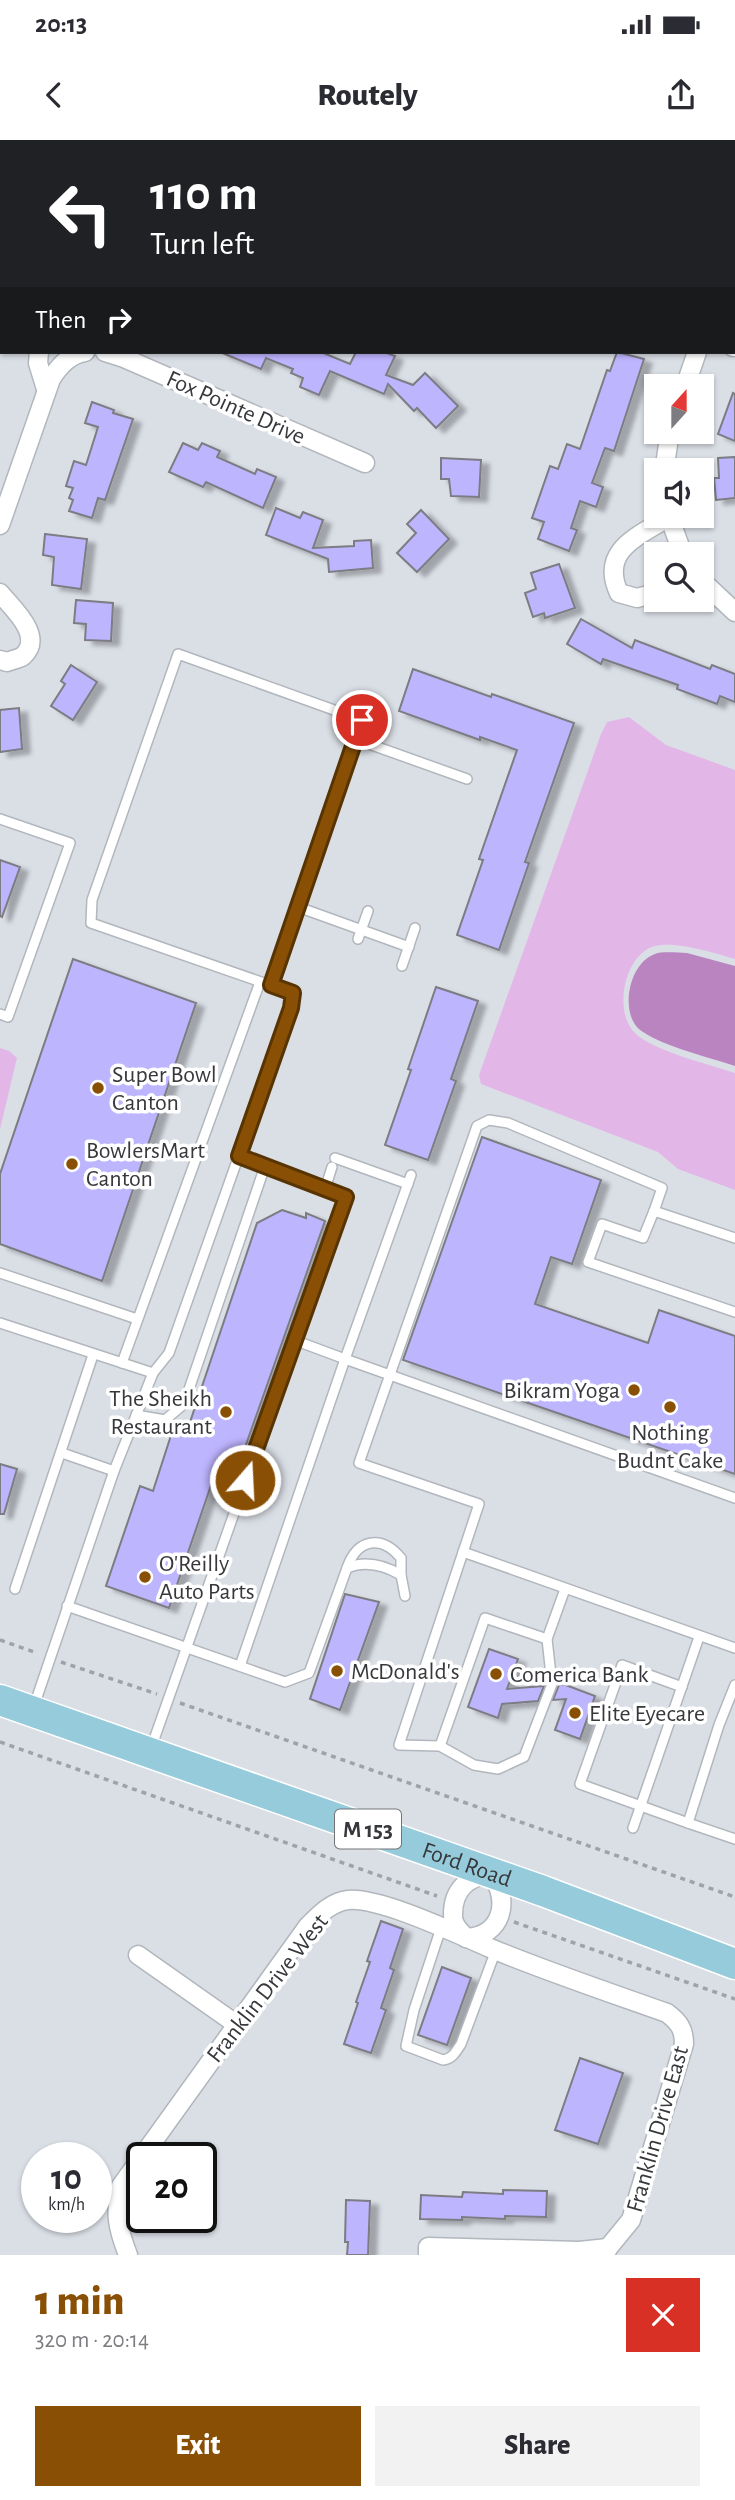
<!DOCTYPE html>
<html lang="en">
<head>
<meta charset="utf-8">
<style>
  :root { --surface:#fff; --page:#f2f2f3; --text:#2b2b33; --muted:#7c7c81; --accent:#895005 }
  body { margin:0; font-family:"Alegreya Sans",sans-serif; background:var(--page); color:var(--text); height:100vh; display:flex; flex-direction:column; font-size:26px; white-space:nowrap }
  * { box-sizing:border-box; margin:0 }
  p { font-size:23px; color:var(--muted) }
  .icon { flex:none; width:38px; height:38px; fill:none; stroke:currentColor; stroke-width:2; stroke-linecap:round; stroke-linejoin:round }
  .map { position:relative; height:2115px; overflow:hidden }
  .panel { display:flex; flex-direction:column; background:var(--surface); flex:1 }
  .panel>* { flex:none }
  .top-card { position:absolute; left:0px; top:0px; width:735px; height:214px; box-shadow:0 2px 5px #0004; background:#202124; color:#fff; overflow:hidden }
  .needle { width:46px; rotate:21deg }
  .tools { position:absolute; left:644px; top:234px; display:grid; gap:14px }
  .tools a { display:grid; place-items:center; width:70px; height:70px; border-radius:0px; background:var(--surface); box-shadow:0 2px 5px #0004; font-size:35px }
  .speed { position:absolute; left:21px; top:2002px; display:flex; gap:14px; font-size:35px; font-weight:700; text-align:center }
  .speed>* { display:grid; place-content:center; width:91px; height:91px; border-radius:50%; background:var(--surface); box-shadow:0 2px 5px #0004; line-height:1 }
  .speed small { font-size:18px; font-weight:400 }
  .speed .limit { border:4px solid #111; border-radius:10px; background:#fff; color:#111 }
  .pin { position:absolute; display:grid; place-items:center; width:60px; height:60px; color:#fff; margin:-30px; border:4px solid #fff; border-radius:50%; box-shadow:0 2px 7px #0007 }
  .me { position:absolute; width:77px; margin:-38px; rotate:19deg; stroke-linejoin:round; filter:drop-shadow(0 0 5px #0008) }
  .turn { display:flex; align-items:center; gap:24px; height:147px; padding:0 35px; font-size:32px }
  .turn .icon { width:91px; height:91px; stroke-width:2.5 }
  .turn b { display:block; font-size:49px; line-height:60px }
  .then { display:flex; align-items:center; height:66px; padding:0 35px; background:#0003; gap:14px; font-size:26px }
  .round { display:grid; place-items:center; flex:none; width:74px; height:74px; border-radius:0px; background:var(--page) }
  .summary { display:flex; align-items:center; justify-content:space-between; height:119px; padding:0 35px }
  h1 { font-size:42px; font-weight:800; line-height:52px; color:var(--accent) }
  .primary-button { display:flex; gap:14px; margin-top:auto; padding:14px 35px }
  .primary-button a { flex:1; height:80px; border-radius:0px; background:var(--accent); color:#fff; font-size:28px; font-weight:800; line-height:80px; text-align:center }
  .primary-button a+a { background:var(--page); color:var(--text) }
  .status { display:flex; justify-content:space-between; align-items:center; height:49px; padding:0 35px; background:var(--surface); direction:ltr }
  .status svg { height:19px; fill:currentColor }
  header { display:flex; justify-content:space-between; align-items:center; height:91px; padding:0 35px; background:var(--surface); font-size:32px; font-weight:800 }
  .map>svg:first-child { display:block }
  .green { fill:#e3b6e8 }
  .forest { fill:#b984bf }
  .building { fill:#beb5ff; stroke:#7d7c83; stroke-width:2; filter:url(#shadow) }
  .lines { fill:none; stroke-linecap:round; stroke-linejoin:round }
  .service-casing { stroke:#b2b7bd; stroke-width:12 }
  .minor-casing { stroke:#b2b7bd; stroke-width:21 }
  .primary-casing { stroke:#fff; stroke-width:33 }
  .path { stroke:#9fa2a8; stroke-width:3.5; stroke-dasharray:5 5; stroke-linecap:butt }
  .service { stroke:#fff; stroke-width:9 }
  .minor { stroke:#fff; stroke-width:18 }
  .primary { stroke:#96cbdc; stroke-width:30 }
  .route-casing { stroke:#593403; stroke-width:18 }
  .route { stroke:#895005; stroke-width:12 }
  .poi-dot { fill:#895005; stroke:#fff; stroke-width:2.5 }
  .labels { text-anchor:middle; stroke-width:7; stroke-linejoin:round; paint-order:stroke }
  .shield { fill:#fff; stroke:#737476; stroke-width:2 }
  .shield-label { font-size:23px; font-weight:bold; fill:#37383b }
  .street-label { font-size:24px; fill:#37383b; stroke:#fff }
  .poi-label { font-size:24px; fill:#37383b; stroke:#fff; text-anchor:start }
</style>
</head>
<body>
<div class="status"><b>20:13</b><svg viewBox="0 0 49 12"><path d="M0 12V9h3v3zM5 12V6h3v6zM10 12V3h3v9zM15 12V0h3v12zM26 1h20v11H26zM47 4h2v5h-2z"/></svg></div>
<header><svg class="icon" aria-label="back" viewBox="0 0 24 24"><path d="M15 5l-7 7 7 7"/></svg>Routely<svg class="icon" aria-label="share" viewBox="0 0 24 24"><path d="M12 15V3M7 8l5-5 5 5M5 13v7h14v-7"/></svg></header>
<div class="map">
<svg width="735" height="2115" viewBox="0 0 735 2115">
  <defs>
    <filter id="shadow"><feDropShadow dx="8" dy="4.5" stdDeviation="2" flood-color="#0004"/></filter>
  </defs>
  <rect width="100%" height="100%" fill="#dadfe6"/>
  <g class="green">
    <polygon points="23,0 541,0 22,2"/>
    <path d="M629,577L666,605L735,630V819C714,813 677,801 655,806C624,814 613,872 635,893C651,910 711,925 735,933V1050L678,1029L658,1012L481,944L479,935L601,594L607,582Z"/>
    <polygon points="0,908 9,911 17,918 0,989"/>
  </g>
  <path class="forest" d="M687,813L735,826V926C708,917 666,907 643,892C618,877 628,823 655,814C663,811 678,813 687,813Z"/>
  <g class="building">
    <polygon points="220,212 321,212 350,224 356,212 384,212 395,216 386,235 413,245 425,233 458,266 436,288 417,268 414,271 388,244 384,254 330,231 319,255 300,247 303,238 291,233 293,229 266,218 261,229"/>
    <polygon points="617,212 644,219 614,311 605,308 592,343 603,347 596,367 580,361 571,388 577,390 569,411 538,399 544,382 532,378 550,326 558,329 567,304 580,309 607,230 610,231"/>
    <polygon points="733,253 735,254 735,301 718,294"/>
    <polygon points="92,262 114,270 113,273 133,279 105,360 98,358 92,378 69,371 73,360 69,358 73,348 66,346 74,321 86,325 98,287 85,283"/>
    <polygon points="183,303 198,310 202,303 220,311 217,317 255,334 257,329 276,337 263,368 206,342 203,347 169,332"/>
    <polygon points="735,317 735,358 716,360 714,338 719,338 718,318"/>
    <polygon points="441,318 481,320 479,357 451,356 449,339 441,339"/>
    <polygon points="276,368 300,378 303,372 323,380 313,408 354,406 354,401 371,400 373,428 329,432 328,419 266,395"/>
    <polygon points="421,370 449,399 417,432 397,413 416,393 407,384"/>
    <polygon points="45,394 87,399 81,449 52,445 54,417 43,415"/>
    <polygon points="559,424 575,468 545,478 544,473 533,477 525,453 536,449 531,433"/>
    <polygon points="76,460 113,463 111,501 85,500 86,484 74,483"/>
    <polygon points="581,479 632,508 635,500 710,529 712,525 735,534 735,562 720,556 717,564 677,549 678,545 603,519 601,524 567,504"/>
    <polygon points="71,525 97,542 73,580 51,566 65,544 61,541"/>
    <polygon points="413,529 491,557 492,554 574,583 525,722 529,723 499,810 457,795 483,720 479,719 517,610 480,597 480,600 399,571"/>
    <polygon points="19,568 22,609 0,612 0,570"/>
    <polygon points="0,720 20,727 2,777 0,776"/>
    <polygon points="73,819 196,863 102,1141 0,1104 0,1034"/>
    <polygon points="436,847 478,861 451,939 456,941 428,1020 385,1005 411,930 408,929"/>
    <polygon points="482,997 601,1040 572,1124 551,1117 535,1164 648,1203 659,1170 735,1196 735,1334 403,1220"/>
    <polygon points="282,1070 306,1078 306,1073 325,1081 242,1316 233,1313 220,1319 169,1468 106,1446 140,1346 153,1351 174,1286 187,1291 257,1083"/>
    <polygon points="0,1324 17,1329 4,1374 0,1374"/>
    <polygon points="345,1454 379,1462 340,1570 310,1559"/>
    <polygon points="489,1509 518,1519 507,1549 544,1546 538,1561 502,1564 498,1578 468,1567"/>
    <polygon points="563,1544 595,1556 580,1599 555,1590 566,1559 553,1560 559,1545"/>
    <polygon points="381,1781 403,1789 390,1828 394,1830 381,1868 386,1870 371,1913 344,1904 358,1863 356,1862 370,1822 367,1821"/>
    <polygon points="442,1827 471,1838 447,1905 418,1895"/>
    <polygon points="580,1918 623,1933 598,2004 555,1990"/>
    <polygon points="503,2050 547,2051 546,2077 505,2076 505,2079 462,2077 462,2080 420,2079 421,2055 462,2057 463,2052 503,2054"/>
    <polygon points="346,2060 370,2061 368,2115 347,2115 348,2102 345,2102"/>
  </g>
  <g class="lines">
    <g class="service-casing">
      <g id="service">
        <polyline points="355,599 467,639"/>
        <polyline points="0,679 70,703 8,877 0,874"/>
        <polyline points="298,767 409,807"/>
        <polyline points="358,799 368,771"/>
        <polyline points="402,826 415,788"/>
        <polyline points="335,1018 408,1044"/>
        <polyline points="411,1035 345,1219 735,1358"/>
        <polyline points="325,1049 332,1027"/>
        <polyline points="735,1098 654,1071 643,1098 602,1084 588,1122 735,1172"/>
        <polyline points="0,1133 137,1179"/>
        <polyline points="0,1183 153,1233"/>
        <polyline points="122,1223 260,842"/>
        <polyline points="136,1275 165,1280 184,1264 265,1026"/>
        <polyline points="62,1313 114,1331"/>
        <polyline points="463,1412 735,1508"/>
        <path d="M347,1428C357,1399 381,1394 401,1418V1435"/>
        <polyline points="15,1449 93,1215"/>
        <polyline points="565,1449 547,1499 552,1544 524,1617 498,1629 474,1625 440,1606 399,1605 479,1364 359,1323 477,986 489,980 508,983 662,1048 654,1071"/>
        <path d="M67,1466L285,1542L309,1533L347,1428C366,1420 384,1425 401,1435L405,1456"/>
        <polyline points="240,1526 345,1219 294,1200"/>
        <polyline points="735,1545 719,1585 688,1683 735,1699"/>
        <polyline points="682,1547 622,1525 580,1644 688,1683"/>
        <polyline points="34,1566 114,1331 153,1233 169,1213 291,868 293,853 91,783 92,760 178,514 362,580 271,845"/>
        <polyline points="440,1606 485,1478 547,1499"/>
        <polyline points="151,1608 346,1057 239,1016"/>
        <polyline points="633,1688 699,1497"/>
        <path d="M441,1788L414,1870L406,1906L443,1920C452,1919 456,1912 461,1904L496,1810"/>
      </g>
    </g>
    <g class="minor-casing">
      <g id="minor">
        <polyline points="733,115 735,110"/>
        <polyline points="733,207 735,207"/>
        <polyline points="39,212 38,223 46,249"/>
        <polyline points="105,212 124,218 365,323"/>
        <polyline points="685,247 697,212"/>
        <polyline points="664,331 670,292"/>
        <polyline points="669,376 683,415"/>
        <path d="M0,385L51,239C59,226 70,214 85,212"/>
        <polyline points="702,441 735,472"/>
        <path d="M0,453C12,468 45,496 23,516C19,519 11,520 7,522L0,520"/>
        <path d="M656,453L637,458L619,453C599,410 639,396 669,377"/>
        <path d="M491,1734C511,1761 502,1796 466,1798C462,1793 457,1789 455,1784C453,1781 453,1778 453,1774C453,1750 468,1736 491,1734Z"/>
        <polyline points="138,1815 236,1884"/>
        <path d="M128,2115C118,2089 114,2074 121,2046L308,1786C319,1775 331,1762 348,1760C380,1757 457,1794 490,1808C548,1832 608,1852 667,1873C679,1882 684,1889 684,1904L631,2080L608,2108"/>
        <polyline points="428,2115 428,2107 579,2111 608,2108 605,2115"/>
      </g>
    </g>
    <g class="primary-casing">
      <g id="primary">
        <path id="s1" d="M0,1560L543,1751L735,1824"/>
      </g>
    </g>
    <g class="path">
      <polyline points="0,1500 37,1513"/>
      <polyline points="61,1522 157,1554"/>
      <polyline points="180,1563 735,1757"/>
      <polyline points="0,1602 437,1756"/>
      <polyline points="514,1782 735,1859"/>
    </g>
    <use href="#service" class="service"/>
    <use href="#minor" class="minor"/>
    <use href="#primary" class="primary"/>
  </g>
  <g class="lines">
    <g class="route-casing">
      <polyline id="route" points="245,1340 346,1057 239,1016 291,868 293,853 271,845 362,580"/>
    </g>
    <use href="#route" class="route"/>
  </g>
  <g class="poi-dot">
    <circle cx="98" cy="948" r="7"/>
    <circle cx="72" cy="1024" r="7"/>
    <circle cx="634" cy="1250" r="7"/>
    <circle cx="670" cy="1267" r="7"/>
    <circle cx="226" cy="1272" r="7"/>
    <circle cx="145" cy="1437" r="7"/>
    <circle cx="337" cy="1531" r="7"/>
    <circle cx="496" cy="1534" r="7"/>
    <circle cx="575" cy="1573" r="7"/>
  </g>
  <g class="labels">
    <rect class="shield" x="335" y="1669.5" width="66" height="39" rx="5"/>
    <g class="shield-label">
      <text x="368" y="1697">M 153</text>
    </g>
    <g class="street-label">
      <text transform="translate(236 267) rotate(24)" y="8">Fox Pointe Drive</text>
      <text dy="8" stroke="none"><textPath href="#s1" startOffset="495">Ford Road</textPath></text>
      <text transform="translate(267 1848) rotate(-52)" y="8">Franklin Drive West</text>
      <text transform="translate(657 1989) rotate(-74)" y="8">Franklin Drive East</text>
    </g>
    <g class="poi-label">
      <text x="112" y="942">Super Bowl<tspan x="112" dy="28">Canton</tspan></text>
      <text x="86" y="1018">BowlersMart<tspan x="86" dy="28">Canton</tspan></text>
      <text x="620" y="1258" text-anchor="end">Bikram Yoga</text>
      <text x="212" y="1266" text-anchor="end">The Sheikh<tspan x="212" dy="28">Restaurant</tspan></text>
      <text x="670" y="1300" text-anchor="middle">Nothing<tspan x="670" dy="28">Budnt Cake</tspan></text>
      <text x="159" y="1431">O'Reilly<tspan x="159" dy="28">Auto Parts</tspan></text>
      <text x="351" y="1539">McDonald's</text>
      <text x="510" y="1542">Comerica Bank</text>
      <text x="589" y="1581">Elite Eyecare</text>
    </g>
  </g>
</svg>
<div class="tools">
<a><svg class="needle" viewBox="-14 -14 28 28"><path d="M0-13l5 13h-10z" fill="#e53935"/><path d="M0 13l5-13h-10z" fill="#7c7c81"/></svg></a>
<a><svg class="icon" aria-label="sound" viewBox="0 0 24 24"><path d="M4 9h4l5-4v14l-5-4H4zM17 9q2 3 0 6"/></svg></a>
<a><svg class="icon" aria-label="search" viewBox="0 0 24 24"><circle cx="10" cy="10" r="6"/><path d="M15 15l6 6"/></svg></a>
</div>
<div class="speed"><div>10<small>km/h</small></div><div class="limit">20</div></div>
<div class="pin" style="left:362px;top:580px;background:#d93025"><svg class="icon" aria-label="arrive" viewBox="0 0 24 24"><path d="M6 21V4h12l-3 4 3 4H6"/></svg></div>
<svg class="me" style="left:245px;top:1340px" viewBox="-20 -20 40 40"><circle r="17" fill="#895005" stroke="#fff" stroke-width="3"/><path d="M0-11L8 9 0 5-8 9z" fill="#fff"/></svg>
<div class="top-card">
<div class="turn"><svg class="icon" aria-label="left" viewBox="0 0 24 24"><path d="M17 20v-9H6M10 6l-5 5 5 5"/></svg><div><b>110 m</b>Turn left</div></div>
<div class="then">Then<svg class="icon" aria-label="right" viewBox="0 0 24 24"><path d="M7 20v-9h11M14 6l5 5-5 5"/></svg></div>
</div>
</div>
<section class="panel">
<div class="summary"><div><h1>1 min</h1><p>320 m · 20:14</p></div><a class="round" style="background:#d93025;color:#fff"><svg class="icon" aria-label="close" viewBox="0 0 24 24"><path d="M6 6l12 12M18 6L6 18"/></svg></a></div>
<div class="primary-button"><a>Exit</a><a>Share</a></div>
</section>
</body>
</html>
